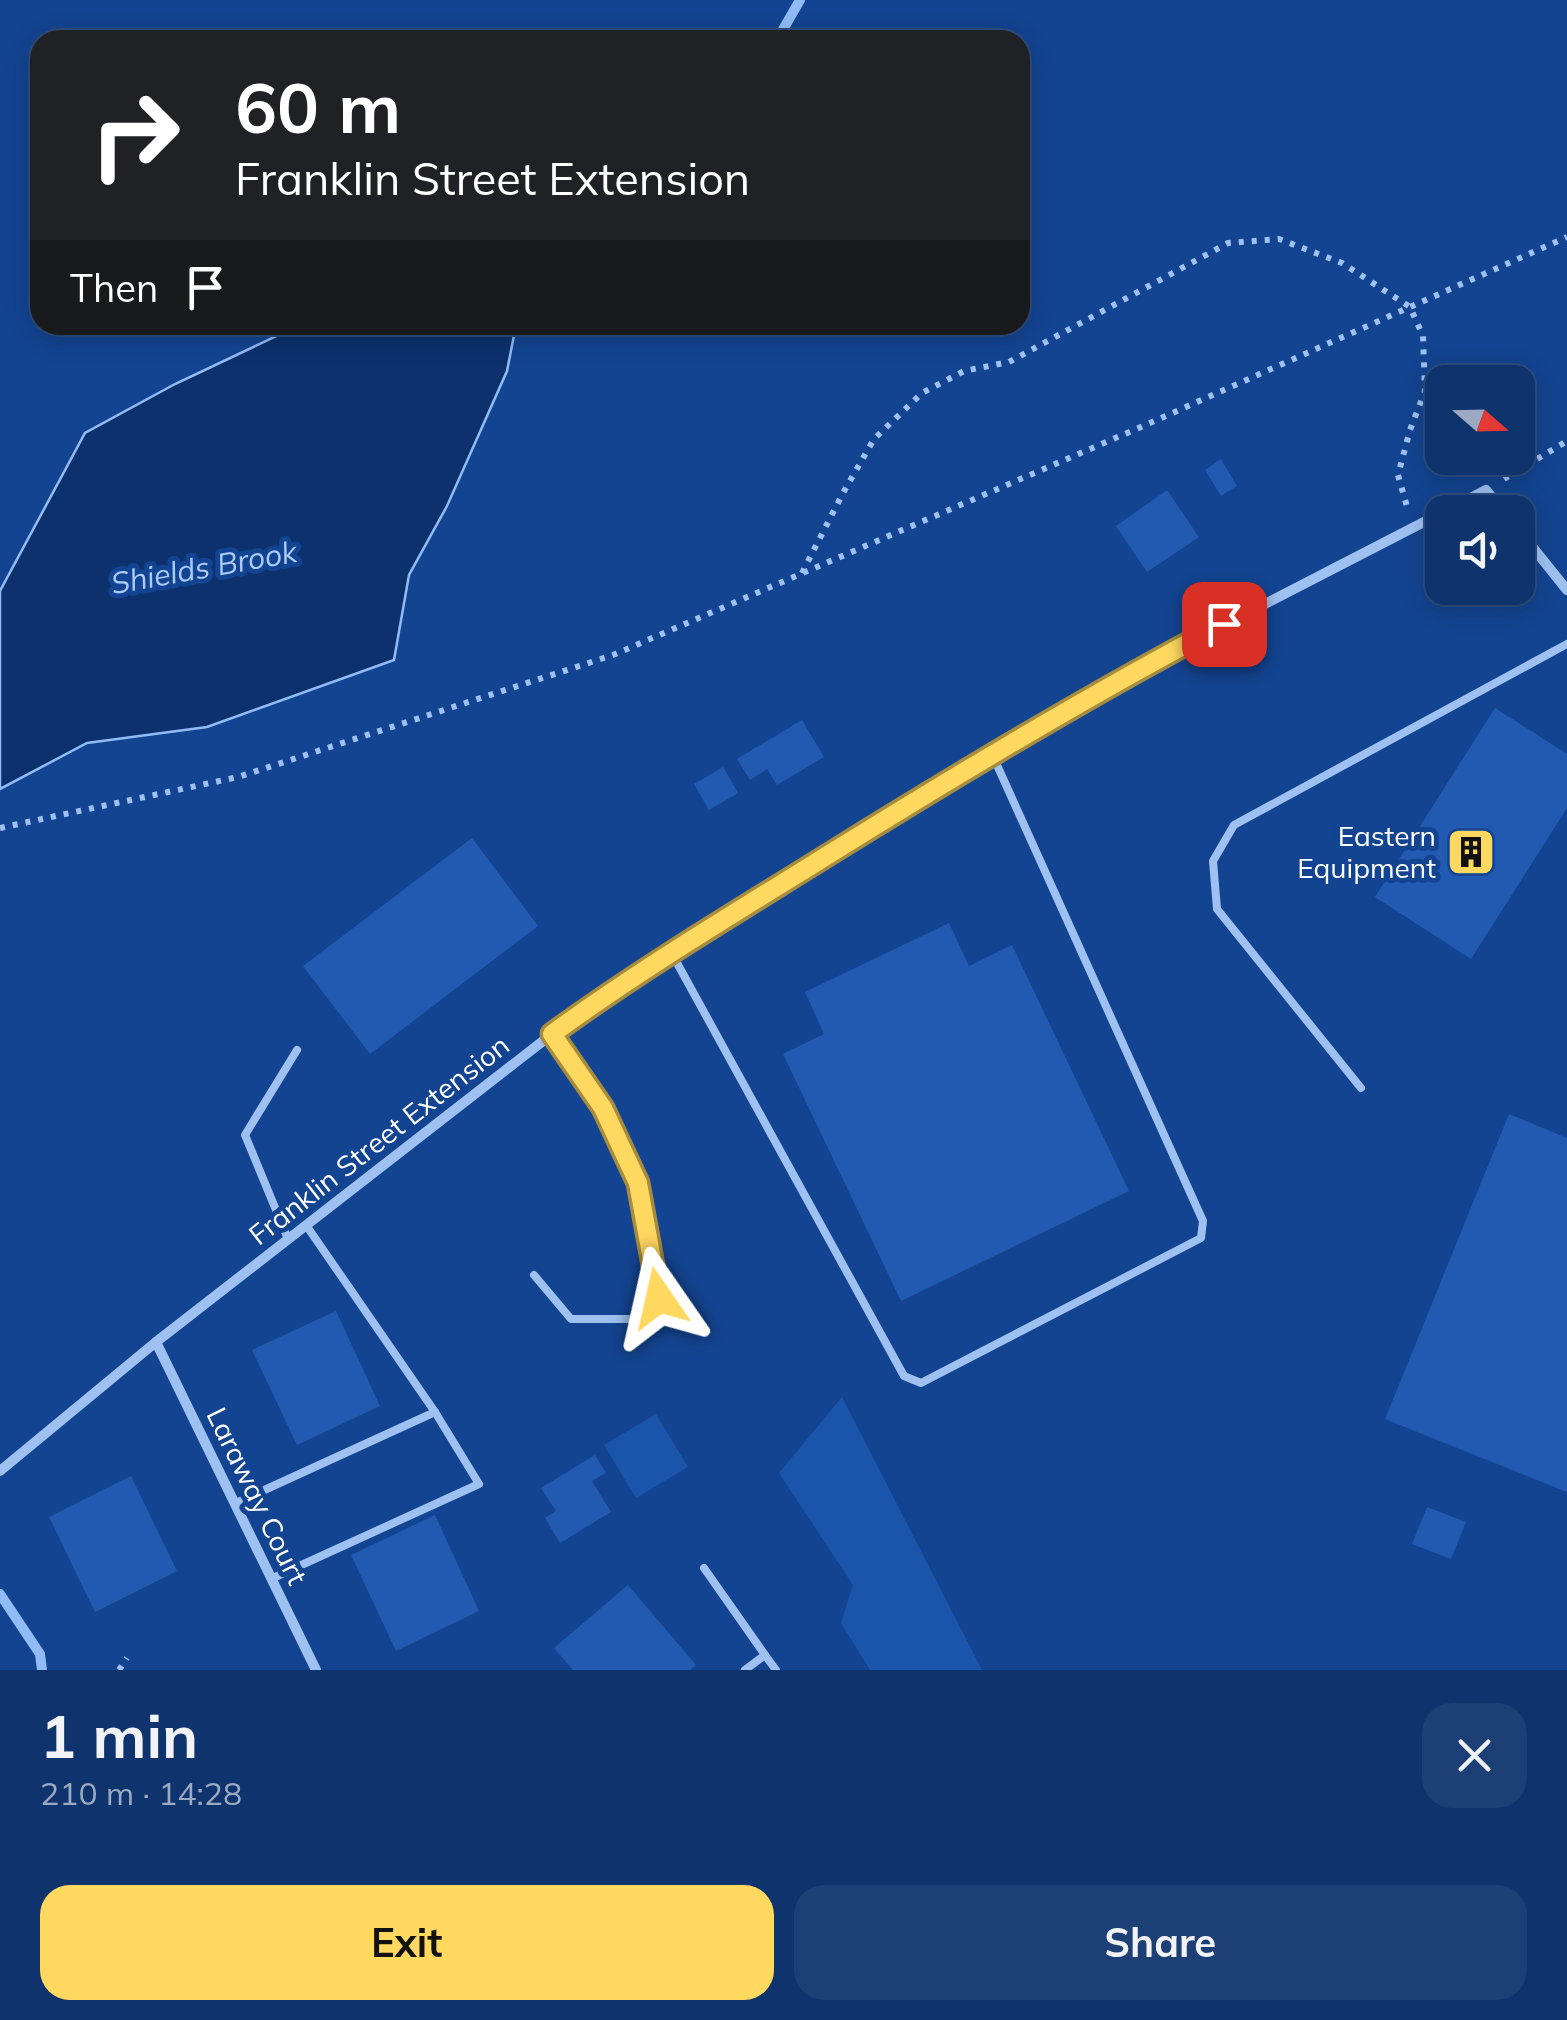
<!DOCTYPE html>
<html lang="en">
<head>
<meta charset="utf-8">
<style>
  :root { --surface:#0e336d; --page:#1c3f75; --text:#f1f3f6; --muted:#9baac2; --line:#2e4e80; --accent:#ffd860 }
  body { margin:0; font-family:Mulish,sans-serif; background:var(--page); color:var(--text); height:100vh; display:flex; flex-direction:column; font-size:38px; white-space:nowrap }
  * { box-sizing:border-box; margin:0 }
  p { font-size:32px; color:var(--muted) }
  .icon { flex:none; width:55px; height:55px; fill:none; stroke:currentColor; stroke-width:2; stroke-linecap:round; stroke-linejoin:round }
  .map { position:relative; height:1670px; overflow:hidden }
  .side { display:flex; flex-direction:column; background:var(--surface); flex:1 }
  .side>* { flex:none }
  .hud { position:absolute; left:30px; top:30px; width:1000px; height:305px; border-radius:30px; box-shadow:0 5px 25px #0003,0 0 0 2px var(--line); background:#202124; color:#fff; overflow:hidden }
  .needle { width:65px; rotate:110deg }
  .buttons { position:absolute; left:1425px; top:365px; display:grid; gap:20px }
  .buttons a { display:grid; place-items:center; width:110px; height:110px; border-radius:20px; background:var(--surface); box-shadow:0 5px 25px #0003,0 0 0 2px var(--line); font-size:50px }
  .pin { position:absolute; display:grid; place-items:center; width:85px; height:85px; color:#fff; margin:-42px; border-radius:20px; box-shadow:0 5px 15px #0006 }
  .me { position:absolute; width:110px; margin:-55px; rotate:349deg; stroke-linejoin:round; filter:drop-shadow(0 0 8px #0008) }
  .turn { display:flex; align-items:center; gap:35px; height:210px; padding:0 40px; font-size:45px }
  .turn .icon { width:130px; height:130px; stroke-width:2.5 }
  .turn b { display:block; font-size:70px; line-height:85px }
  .then { display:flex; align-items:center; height:95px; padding:0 40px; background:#0003; gap:20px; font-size:38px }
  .round { display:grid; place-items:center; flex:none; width:105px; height:105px; border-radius:30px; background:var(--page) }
  .overview { display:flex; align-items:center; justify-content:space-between; height:170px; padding:0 40px }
  h1 { font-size:60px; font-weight:700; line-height:75px }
  .button { display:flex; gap:20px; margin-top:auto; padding:20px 40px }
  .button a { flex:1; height:115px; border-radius:30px; background:var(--accent); color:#111; font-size:40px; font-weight:700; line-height:115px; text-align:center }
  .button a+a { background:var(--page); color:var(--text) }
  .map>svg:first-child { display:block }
  .green { fill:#1b55ab }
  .water { fill:#0c316d; stroke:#91bbf5; stroke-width:2.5 }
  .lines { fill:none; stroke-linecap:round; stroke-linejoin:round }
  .stream { stroke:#91bbf5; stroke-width:10 }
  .building { fill:#215ab0 }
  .path { stroke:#9fc1f2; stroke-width:6; stroke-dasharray:5 8; stroke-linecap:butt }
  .service { stroke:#9fc1f2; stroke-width:8 }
  .minor { stroke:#9fc1f2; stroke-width:10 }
  .route-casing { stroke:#a68c3e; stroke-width:25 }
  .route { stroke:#ffd860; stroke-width:18 }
  .labels { text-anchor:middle; stroke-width:10; stroke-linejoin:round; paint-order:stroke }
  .poi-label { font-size:28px; fill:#fff; stroke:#134491; text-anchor:end }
  .street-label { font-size:28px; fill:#fff; stroke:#134491 }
  .water-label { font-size:30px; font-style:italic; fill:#abcbf9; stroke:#134491 }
</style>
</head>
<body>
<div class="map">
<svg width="1567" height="1670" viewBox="0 0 1567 1670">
  <rect width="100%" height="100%" fill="#134491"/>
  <g class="green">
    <polygon points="842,1397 982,1670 870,1670 841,1623 853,1585 779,1473"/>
    <polygon points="656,1414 688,1467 636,1498 604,1445"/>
  </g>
  <polygon class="water" points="294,325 516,325 507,371 447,506 409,575 394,660 207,727 87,743 0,789 0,591 85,433 175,384 283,333"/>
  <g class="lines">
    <g class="stream">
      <polyline points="777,40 800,0"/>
      <polyline points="0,1594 40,1654 42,1670"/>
    </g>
  </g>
  <g class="building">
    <polygon points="1221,459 1237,486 1221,496 1205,470"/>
    <polygon points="1167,490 1199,537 1147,572 1116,526"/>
    <polygon points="1495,708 1567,754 1567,808 1471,959 1375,897"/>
    <polygon points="802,720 824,757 777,785 767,769 750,780 737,759"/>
    <polygon points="723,767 738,793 709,810 694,784"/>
    <polygon points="472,838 538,926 370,1054 303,966"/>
    <polygon points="949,923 969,966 1012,945 1129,1191 901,1301 783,1054 824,1034 805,992"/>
    <polygon points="1509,1114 1567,1138 1567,1492 1385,1419"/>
    <polygon points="336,1311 380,1406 297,1445 252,1350"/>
    <polygon points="595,1455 606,1473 592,1481 611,1512 560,1543 545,1518 556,1511 541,1488"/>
    <polygon points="131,1476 177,1571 95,1612 49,1517"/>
    <polygon points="1427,1507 1466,1522 1451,1559 1412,1544"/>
    <polygon points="435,1515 479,1611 396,1651 351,1555"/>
    <polygon points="628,1585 696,1665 690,1670 573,1670 554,1648"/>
  </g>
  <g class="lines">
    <g class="path">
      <polyline points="1504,479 1567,441"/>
      <polyline points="802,573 843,493 874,439 922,393 964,371 1009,362 1228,243 1279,239 1342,263 1410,307 1423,336 1425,391 1410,430 1398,475 1408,510"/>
      <polyline points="0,828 238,777 613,655 1141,427 1567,237"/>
      <polyline points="119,1670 127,1658"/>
    </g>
    <g class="service">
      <polyline points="671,952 904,1376 921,1383 1201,1238 1203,1221 992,754"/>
      <polyline points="1361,1088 1217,909 1213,861 1234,825 1567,644"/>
      <polyline points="288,1239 245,1135 297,1050"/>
      <polyline points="534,1275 571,1319 632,1319 659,1298 638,1183 603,1108 552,1034"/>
      <polyline points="236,1503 435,1412"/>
      <polyline points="704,1568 765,1655 745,1670"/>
      <polyline points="273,1578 479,1484 435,1412 306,1225"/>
      <polyline points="765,1655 776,1670"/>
    </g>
    <g class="minor">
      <polyline points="1518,529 1567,590"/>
      <polyline points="156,1342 316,1670"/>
      <polyline points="0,1471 156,1342 552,1034 671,952 954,776 1162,657 1486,490 1504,512"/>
    </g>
  </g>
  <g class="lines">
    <g class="route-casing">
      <path id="route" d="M659,1298L638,1183L603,1108L552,1034C641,969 735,913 828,855C958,774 1089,695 1224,624"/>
    </g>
    <use href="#route" class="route"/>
  </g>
  <defs>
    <g id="building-square" transform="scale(2.5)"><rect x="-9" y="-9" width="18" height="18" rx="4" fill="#ffd860" stroke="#134491"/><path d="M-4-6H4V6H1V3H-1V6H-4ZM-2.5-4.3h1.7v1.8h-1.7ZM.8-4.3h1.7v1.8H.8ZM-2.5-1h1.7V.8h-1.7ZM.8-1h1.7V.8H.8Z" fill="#111"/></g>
  </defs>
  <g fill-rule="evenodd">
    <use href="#building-square" x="1471" y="852"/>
  </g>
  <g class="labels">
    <g class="poi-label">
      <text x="1436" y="846">Eastern<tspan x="1436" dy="32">Equipment</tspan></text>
    </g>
    <g class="street-label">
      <text transform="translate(379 1140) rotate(-38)" y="10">Franklin Street Extension</text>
      <text transform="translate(257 1496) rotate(64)" y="10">Laraway Court</text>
    </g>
    <g class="water-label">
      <text transform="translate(204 568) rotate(-10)" y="10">Shields Brook</text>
    </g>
  </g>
</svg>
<div class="buttons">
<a><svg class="needle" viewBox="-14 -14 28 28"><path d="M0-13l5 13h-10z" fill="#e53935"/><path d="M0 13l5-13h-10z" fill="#9baac2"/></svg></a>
<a><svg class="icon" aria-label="sound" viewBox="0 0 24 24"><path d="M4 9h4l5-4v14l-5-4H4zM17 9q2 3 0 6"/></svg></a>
</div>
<div class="pin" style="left:1224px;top:624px;background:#d93025"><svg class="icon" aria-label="arrive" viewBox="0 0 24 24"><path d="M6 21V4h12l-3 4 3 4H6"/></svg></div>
<svg class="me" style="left:659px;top:1298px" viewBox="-20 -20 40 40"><path d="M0-17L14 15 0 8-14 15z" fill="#ffd860" stroke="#fff" stroke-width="4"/></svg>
<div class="hud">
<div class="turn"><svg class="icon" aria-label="right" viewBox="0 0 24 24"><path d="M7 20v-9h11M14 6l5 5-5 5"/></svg><div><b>60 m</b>Franklin Street Extension</div></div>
<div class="then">Then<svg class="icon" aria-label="arrive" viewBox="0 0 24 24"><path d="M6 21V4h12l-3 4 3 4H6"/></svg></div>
</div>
</div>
<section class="side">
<div class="overview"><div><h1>1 min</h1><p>210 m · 14:28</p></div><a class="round"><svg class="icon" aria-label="close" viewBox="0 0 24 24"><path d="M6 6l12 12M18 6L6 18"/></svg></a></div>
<div class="button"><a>Exit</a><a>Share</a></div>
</section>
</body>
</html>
